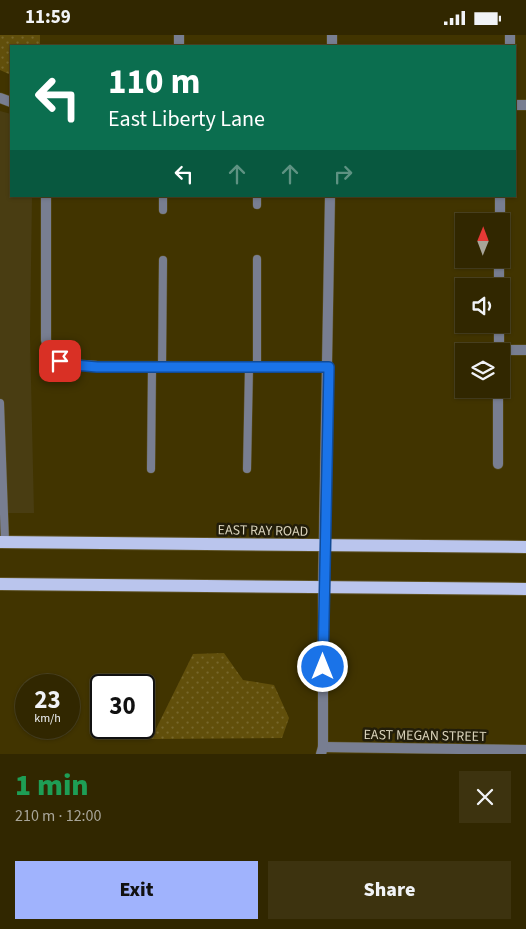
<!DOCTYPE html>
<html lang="en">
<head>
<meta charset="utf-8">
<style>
  :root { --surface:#312700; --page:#3d330f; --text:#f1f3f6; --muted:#a8a599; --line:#4c4422; --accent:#a0b3fd }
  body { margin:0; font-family:"Source Sans 3",sans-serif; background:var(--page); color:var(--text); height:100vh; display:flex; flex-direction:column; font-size:19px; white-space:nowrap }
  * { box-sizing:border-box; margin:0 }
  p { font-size:16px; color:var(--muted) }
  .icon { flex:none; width:28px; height:28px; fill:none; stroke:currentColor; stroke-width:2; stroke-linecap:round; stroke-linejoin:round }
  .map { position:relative; height:719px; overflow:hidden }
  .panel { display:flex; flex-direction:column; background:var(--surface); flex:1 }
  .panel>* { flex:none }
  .hud { position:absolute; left:10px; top:10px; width:506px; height:152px; border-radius:0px; box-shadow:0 1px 4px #0004,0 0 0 1px var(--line); background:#0b6e4f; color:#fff; overflow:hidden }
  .needle { width:32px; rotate:1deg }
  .buttons { position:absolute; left:455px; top:178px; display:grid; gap:10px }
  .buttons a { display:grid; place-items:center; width:55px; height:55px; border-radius:0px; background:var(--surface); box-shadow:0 1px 4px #0004,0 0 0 1px var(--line); font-size:25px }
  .speed { position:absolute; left:15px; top:639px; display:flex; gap:10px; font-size:25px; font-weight:700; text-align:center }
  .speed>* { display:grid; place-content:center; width:65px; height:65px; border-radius:50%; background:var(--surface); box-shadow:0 1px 4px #0004,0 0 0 1px var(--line); line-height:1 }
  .speed small { font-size:12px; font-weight:400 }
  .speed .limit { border:2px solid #111; border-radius:8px; background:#fff; color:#111 }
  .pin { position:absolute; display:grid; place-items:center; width:42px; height:42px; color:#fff; margin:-21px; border-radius:10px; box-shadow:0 2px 8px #0006 }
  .me { position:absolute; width:55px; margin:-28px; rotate:0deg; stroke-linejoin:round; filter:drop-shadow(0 0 4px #0008) }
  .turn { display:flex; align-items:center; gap:18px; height:105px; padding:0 15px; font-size:22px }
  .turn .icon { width:65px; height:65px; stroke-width:2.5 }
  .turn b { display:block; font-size:35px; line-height:42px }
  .lanes { display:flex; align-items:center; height:48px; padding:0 15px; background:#0003; justify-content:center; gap:25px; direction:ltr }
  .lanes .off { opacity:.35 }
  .round { display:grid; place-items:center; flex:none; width:52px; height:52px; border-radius:0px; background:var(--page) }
  .headline { display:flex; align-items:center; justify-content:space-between; height:85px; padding:0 15px }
  h1 { font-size:30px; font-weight:800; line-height:38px; color:#1e9e55 }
  .button { display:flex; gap:10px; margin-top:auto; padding:10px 15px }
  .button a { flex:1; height:58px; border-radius:0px; background:var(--accent); color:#111; font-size:20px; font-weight:800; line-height:58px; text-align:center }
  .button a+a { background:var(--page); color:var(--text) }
  .status { display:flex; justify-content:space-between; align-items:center; height:35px; padding:0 25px; background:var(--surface); direction:ltr }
  .status svg { height:14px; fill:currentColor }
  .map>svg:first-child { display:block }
  .built { fill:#493d12 }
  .park { fill:url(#park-dots) }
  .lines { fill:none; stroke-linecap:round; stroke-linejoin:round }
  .lane-casing { stroke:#5c5021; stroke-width:9 }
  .street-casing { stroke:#5c5021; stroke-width:11 }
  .primary-casing { stroke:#5c5021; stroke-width:14 }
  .lane { stroke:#787e91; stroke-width:8 }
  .street { stroke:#787e91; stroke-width:10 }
  .primary { stroke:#bac5ed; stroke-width:12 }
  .route-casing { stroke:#114b97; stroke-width:12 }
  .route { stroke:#1a73e8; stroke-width:9 }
  .labels { text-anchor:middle; stroke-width:5; stroke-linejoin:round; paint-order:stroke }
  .street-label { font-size:14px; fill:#d9d2ba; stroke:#221d09 }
</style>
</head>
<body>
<div class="status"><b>11:59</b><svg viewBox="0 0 49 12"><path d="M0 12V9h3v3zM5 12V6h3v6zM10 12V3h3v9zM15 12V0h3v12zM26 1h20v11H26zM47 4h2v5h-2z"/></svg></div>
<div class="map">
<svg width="526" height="719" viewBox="0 0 526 719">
  <defs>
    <pattern id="park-dots" width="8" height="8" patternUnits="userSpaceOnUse" patternTransform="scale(1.25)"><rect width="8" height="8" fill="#614f0b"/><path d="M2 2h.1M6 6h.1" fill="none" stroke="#77672c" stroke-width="1.8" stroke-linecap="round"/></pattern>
  </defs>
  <rect width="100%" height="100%" fill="#413400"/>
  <polygon class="built" points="0,76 11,79 11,161 32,161 30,301 34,478 0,478"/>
  <g class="park">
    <polygon points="0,0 40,0 40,11 11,11 11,40 0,35"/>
    <polygon points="224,618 243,645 274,650 289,683 282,703 151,704 193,619"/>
  </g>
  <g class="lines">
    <g class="lane-casing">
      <g id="lane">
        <polyline points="257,170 257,161"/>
        <polyline points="163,175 163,161"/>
        <polyline points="257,224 257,332"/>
        <polyline points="162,332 163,225"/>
        <polyline points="0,368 5,507"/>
        <polyline points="151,434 152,332"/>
        <polyline points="247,434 249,332"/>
      </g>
    </g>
    <g class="street-casing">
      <g id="street">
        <polyline points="510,0 510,11"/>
        <polyline points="179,11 179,0"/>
        <polyline points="332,11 332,0"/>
        <polyline points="0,63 11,67"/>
        <polyline points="515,70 526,70"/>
        <path d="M46,161V305C52,331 75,330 97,331L329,332"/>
        <polyline points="500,186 500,161"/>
        <polyline points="499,251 499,224"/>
        <polyline points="499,315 526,315"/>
        <polyline points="499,316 499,289"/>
        <polyline points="498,429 498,354"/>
        <polyline points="323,712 526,715"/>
        <polyline points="321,719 323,712 323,553 330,161"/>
      </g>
    </g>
    <g class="primary-casing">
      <g id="primary">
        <polyline points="0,507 526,512"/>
        <polyline points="0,549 526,554"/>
      </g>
    </g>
    <use href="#lane" class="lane"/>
    <use href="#street" class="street"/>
    <use href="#primary" class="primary"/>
  </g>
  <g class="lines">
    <g class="route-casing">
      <polyline id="route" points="60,326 75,330 97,332 329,332 323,632"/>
    </g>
    <use href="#route" class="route"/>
  </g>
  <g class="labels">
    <g class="street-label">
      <text transform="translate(263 495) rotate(1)" y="5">EAST RAY ROAD</text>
      <text transform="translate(425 700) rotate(1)" y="5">EAST MEGAN STREET</text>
    </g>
  </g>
</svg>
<div class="buttons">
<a><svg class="needle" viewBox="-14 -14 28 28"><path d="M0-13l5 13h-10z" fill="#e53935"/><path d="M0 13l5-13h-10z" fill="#a8a599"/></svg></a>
<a><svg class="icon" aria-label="sound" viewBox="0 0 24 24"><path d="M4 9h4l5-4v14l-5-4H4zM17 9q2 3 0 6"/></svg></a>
<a><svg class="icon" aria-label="layers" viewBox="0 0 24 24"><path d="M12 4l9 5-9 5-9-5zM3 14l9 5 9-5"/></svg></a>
</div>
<div class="speed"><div>23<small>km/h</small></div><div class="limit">30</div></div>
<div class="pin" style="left:60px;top:326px;background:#d93025"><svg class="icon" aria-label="arrive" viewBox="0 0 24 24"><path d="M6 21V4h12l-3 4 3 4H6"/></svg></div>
<svg class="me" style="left:323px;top:632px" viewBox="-20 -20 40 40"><circle r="17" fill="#1a73e8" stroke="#fff" stroke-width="3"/><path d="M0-11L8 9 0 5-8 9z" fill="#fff"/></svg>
<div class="hud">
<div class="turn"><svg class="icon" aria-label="left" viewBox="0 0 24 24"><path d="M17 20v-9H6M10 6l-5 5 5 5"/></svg><div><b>110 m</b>East Liberty Lane</div></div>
<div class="lanes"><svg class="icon" aria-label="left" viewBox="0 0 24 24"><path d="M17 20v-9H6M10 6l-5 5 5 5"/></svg><svg class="icon off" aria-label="ahead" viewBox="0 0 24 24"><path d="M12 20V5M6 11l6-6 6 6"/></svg><svg class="icon off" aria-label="ahead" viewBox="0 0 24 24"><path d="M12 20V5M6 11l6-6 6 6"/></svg><svg class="icon off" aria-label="right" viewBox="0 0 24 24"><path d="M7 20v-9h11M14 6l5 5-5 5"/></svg></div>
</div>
</div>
<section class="panel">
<div class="headline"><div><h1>1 min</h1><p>210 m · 12:00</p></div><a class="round"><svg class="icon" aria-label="close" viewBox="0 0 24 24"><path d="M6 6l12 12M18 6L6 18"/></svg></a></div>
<div class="button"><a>Exit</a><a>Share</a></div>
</section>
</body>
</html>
